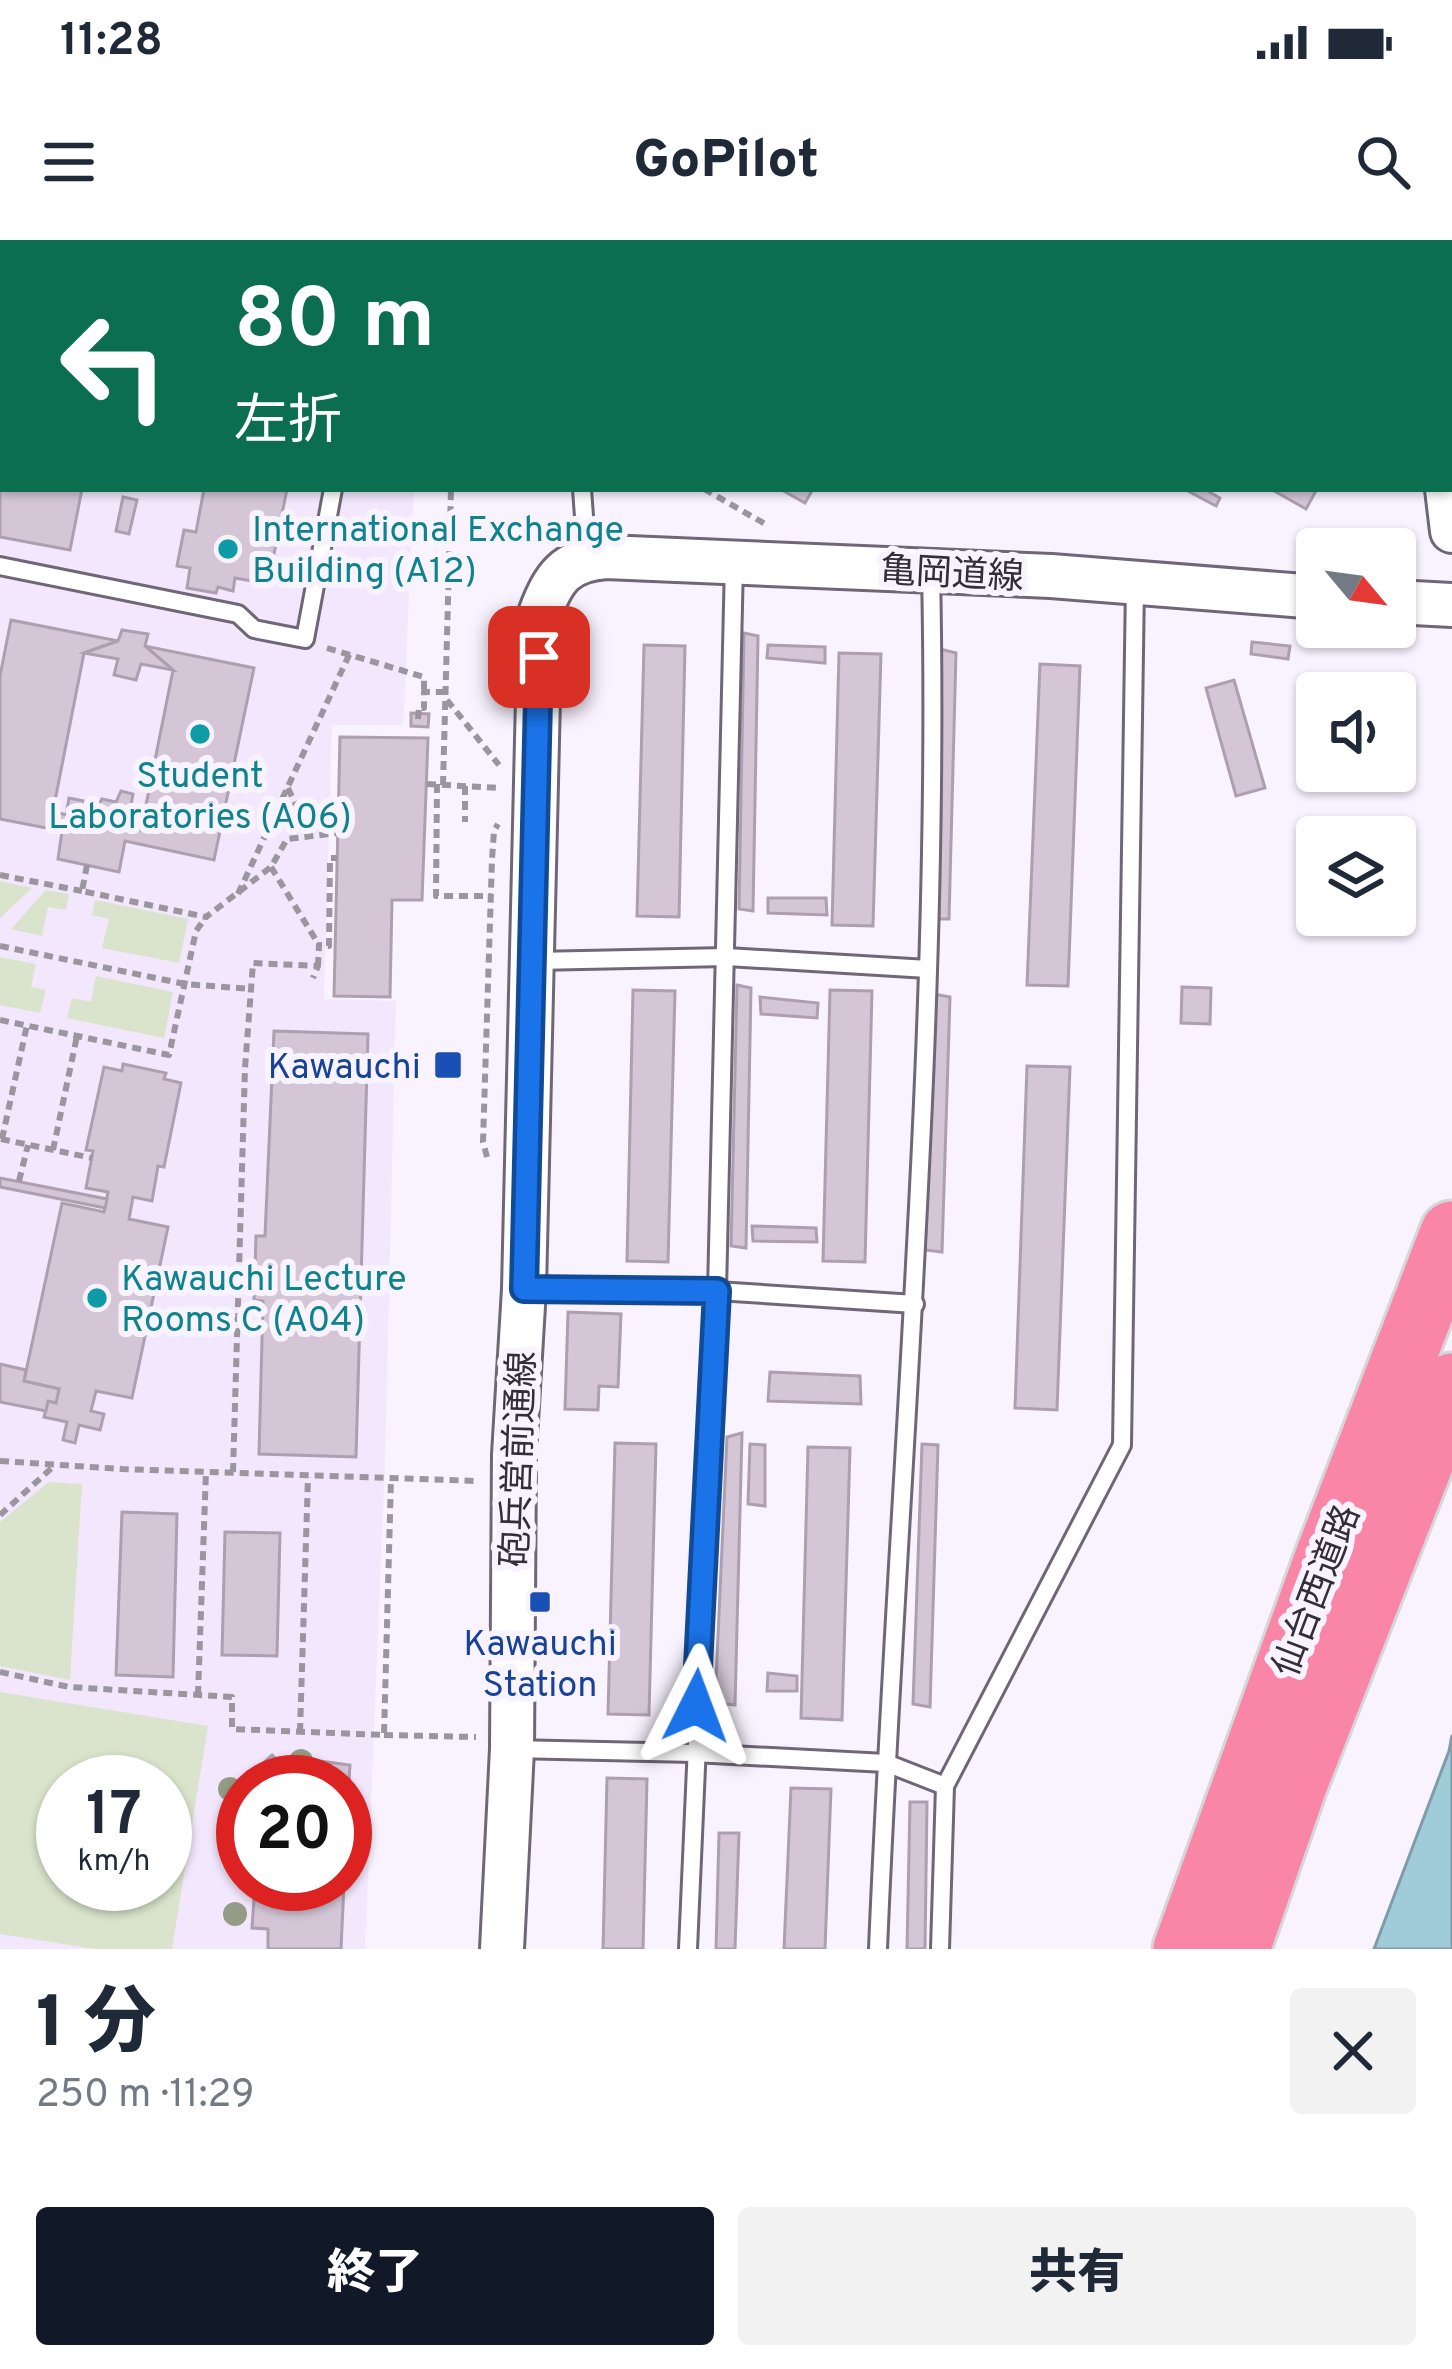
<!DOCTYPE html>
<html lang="ja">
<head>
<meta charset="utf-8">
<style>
  :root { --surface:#fff; --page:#f2f2f3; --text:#1f2937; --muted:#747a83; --accent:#111827 }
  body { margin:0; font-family:Overpass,"Noto Sans JP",sans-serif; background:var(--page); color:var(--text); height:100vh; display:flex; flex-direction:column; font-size:45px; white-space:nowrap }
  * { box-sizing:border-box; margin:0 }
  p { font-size:39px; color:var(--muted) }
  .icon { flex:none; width:66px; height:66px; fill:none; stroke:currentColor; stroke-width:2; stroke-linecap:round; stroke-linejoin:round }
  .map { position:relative; height:1709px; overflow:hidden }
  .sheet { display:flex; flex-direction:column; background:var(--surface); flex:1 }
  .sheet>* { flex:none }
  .banner { position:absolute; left:0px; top:0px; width:1452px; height:252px; box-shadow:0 3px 9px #0004; background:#0b6e4f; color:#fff; overflow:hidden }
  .needle { width:78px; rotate:119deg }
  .buttons { position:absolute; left:1296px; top:288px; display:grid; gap:24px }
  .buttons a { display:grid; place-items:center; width:120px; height:120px; border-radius:12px; background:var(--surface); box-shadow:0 3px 9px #0004; font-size:60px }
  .speed { position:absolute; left:36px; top:1515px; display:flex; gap:24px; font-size:60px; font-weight:700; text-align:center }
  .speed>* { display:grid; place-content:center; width:156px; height:156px; border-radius:50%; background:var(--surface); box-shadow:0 3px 9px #0004; line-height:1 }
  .speed small { font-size:30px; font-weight:400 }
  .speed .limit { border:18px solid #d22; background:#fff; color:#111 }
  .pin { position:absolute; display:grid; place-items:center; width:102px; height:102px; color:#fff; margin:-51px; border-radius:24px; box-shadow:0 6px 18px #0006 }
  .me { position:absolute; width:132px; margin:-66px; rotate:3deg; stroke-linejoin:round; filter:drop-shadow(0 0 9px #0008) }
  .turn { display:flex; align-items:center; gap:42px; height:252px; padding:0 36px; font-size:54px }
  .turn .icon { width:156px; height:156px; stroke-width:2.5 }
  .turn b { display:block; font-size:84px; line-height:102px }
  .round { display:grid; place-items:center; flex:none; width:126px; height:126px; border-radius:12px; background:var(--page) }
  .overview { display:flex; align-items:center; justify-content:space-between; height:204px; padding:0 36px }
  h1 { font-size:72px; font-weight:800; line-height:90px }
  .action { display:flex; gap:24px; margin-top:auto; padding:24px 36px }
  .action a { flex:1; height:138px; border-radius:12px; background:var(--accent); color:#fff; font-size:48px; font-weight:800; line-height:138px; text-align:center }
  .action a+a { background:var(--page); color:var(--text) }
  .status { display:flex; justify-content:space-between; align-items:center; height:84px; padding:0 60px; background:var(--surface); direction:ltr }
  .status svg { height:33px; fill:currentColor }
  header { display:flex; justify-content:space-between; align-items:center; height:156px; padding:0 36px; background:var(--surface); font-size:54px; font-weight:800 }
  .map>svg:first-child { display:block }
  .education { fill:#f2e7fc; fill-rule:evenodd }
  .green { fill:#dae4cc; fill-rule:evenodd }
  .water { fill:#a0ccda; stroke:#7f9da9; stroke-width:3 }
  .building { fill:#d4c6d7; stroke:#ad9fb0; stroke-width:3 }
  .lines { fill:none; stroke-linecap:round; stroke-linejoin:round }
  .service-casing { stroke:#6f6677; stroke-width:22 }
  .tertiary-casing { stroke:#6f6677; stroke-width:48 }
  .motorway-casing { stroke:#d6d5d7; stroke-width:69 }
  .path { stroke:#9a959f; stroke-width:6; stroke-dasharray:9 6; stroke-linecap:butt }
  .service { stroke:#fff; stroke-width:16 }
  .tertiary { stroke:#fff; stroke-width:42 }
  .motorway { stroke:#fa86a7; stroke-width:63 }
  .tree { fill:#949c85 }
  .route-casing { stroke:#114b97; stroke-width:30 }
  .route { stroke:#1a73e8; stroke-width:21 }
  .culture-dot { fill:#0f9aa8; stroke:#f9f3ff; stroke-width:4.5 }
  .transit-dot { fill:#1a4fb4; stroke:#f9f3ff; stroke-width:4.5 }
  .labels { text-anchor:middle; stroke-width:12; stroke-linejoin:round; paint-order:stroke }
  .culture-label { font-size:36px; fill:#0d838f; stroke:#f9f3ff; text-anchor:start }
  .street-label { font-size:36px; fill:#332f36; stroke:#f9f3ff }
  .transit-label { font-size:36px; fill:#164399; stroke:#f9f3ff; text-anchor:end }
</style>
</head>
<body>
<div class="status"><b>11:28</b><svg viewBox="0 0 49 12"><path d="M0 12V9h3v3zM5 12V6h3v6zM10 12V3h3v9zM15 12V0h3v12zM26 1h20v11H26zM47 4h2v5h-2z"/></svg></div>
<header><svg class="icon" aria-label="menu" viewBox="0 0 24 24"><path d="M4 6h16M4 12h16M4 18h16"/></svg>GoPilot<svg class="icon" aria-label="search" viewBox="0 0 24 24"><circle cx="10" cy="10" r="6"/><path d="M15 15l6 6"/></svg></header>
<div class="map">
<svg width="1452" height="1709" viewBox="0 0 1452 1709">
  <rect width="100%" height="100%" fill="#f9f3ff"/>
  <path class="education" d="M0,0H425L3,3V249H414L403,485H332L324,759L396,761L385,1223L365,1709H0ZM63,1542H165V1644H63ZM243,1542H345V1644H243Z"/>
  <g class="green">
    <polygon points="0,641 32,648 0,678"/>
    <polygon points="46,650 69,654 66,670 48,667 42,696 11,689"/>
    <polygon points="95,660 188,679 179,723 102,708 109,679 92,675"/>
    <polygon points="0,717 36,724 31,747 46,750 40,773 0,765"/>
    <polygon points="96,736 173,752 164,798 67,778 72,758 91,762"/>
    <polygon points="49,1242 82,1244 70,1440 0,1426 0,1282"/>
    <path d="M0,1452L208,1486L172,1709H95L0,1694ZM165,1542V1644H63V1542Z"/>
  </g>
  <polygon class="water" points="1452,1495 1452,1709 1374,1709 1449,1511"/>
  <g class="building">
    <polygon points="260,0 325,0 329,3 264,3"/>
    <polygon points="645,0 716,0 717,3 646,3"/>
    <polygon points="1069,0 1189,0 1187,3"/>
    <polygon points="1449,7 1452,7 1449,54"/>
    <polygon points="0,225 3,249 82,249 70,310 0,297"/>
    <polygon points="204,249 287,249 268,344 235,338 233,351 218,347 216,353 187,348 190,328 177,326 184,290 196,292"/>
    <polygon points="780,249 813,249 805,263"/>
    <polygon points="1184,249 1204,249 1220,258 1216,266"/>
    <polygon points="1271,249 1317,249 1306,269"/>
    <polygon points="123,257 137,260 129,294 116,291"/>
    <polygon points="11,380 118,401 84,413 53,571 66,575 69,558 99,564 102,559 116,562 121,551 133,554 127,587 141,590 173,430 145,406 254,428 214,620 125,601 119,632 58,619 62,591 0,579 0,436"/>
    <polygon points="122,390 148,394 145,406 173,430 141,424 136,440 114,435 118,419 84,413 118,401"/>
    <polygon points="744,393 758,396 753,671 739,669"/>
    <polygon points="1252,402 1290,406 1288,419 1251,414"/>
    <polygon points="644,405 685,406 679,677 637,676"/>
    <polygon points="768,405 825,407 825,423 767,418"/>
    <polygon points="940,409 956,413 949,679 936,679"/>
    <polygon points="839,413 881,414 873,686 832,685"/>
    <polygon points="1040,424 1080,426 1068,746 1027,745"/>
    <polygon points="1234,440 1265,548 1236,556 1206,448"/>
    <polygon points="411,473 429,474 428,487 411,486"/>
    <polygon points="1395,482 1410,484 1403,550 1316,542 1317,531 1395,531"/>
    <polygon points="340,497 428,498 422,660 392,660 390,757 334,756"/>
    <polygon points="768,658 826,658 827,675 768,673"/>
    <polygon points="737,745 751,748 746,1008 731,1006"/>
    <polygon points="1182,747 1211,748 1210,784 1181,783"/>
    <polygon points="633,750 675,751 668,1022 627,1021"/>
    <polygon points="830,750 872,751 865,1022 823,1021"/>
    <polygon points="934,754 950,757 942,1012 925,1010"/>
    <polygon points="760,757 818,763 817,778 761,774"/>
    <polygon points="274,791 368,794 356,1217 259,1214 263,1061 254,1060 256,996 265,996"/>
    <polygon points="123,824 166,833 164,839 181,843 164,927 158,926 152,961 133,957 129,979 168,987 132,1158 96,1151 91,1171 104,1174 100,1190 79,1185 75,1203 63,1200 67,1182 44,1177 48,1161 56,1163 59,1149 24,1141 62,963 104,972 108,952 86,948 93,911 86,910 104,827 122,831"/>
    <polygon points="1027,826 1070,827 1057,1170 1015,1168"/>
    <polygon points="0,938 107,959 105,968 0,947"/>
    <polygon points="752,986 816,988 817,1002 753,1001"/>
    <polygon points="568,1072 621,1074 618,1147 599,1146 598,1170 565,1169"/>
    <polygon points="0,1124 26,1130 24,1141 59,1149 56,1163 48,1161 46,1171 0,1162"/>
    <polygon points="770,1132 860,1136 861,1164 768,1161"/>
    <polygon points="742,1193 735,1465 715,1463 727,1197"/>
    <polygon points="615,1203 656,1204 649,1475 608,1474"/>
    <polygon points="750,1204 765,1205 765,1266 748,1264"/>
    <polygon points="922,1204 938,1205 930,1467 913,1464"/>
    <polygon points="808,1207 850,1208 842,1480 801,1478"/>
    <polygon points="122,1272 177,1274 173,1437 116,1435"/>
    <polygon points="225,1292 280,1293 277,1416 222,1415"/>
    <polygon points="768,1433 797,1436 797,1451 767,1451"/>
    <polygon points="272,1515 296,1538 314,1533 319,1521 350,1525 345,1601 345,1542 250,1542 247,1538"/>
    <polygon points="607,1538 647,1539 643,1709 603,1709"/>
    <polygon points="791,1548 831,1549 825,1709 784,1709"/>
    <polygon points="910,1562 927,1562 925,1709 907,1709"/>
    <polygon points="719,1593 739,1593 735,1709 716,1709"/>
    <polygon points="255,1644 344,1644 341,1709 268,1709 268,1689 252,1688"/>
  </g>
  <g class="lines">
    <g class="service-casing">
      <g id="service">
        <polyline points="412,0 458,3"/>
        <polyline points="79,3 80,0"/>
        <polyline points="380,3 380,0"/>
        <polyline points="0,158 3,155"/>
        <polyline points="582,249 587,318"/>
        <polyline points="0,326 238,374 254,389 305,399 333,249"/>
        <polyline points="534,721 727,717 928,729"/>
        <polyline points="527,1049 717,1051 915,1064"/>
        <polyline points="512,1509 694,1513 886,1523 945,1546"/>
        <polyline points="688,1709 717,1051 734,323"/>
        <path d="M878,1709C897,1250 941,792 931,332"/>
        <polyline points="940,1709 945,1546 1122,1205 1135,345"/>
      </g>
    </g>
    <g class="tertiary-casing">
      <g id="tertiary">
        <polyline points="1411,0 1411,3"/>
        <polyline points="1447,249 1452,291"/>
        <polyline points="1395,362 1452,365"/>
        <path d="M502,1709L512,1509L514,1215L524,1049L540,374C553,337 566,320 606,317L1051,336L1317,357"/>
      </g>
    </g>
    <g class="motorway-casing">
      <g id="motorway">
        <polyline points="1185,1709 1327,1317 1452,993"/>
        <polyline points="1238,1709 1295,1545 1452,1145"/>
      </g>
    </g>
    <g class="path">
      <polyline points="620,3 620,0"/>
      <polyline points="0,215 3,215"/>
      <polyline points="704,249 767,285"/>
      <polyline points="327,408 424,437 424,452"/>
      <polyline points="447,460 499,525"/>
      <polyline points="418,479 419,467 424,468 424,452 446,452"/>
      <polyline points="427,544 499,548"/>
      <polyline points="437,544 436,656 491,656"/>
      <polyline points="443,545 451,249"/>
      <polyline points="465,546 465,582"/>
      <polyline points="288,548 309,594"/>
      <polyline points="87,625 82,651 206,677 271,627 287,599 338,593"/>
      <polyline points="271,627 319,705"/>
      <polyline points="0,635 82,651"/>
      <polyline points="238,654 350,413"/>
      <polyline points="0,706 185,744 251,749"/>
      <polyline points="318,726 319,705 329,706 330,618 337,618"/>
      <polyline points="0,780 169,815 196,691 206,677"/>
      <polyline points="1,899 92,918"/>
      <polyline points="2,899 27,785"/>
      <polyline points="53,910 77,796"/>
      <polyline points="487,917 483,902 492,619 494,591 498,584"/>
      <polyline points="19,941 28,905"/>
      <polyline points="0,1221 122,1229 477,1241"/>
      <polyline points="233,1232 245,828 253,723 318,726 313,738"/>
      <polyline points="0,1275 55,1225"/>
      <polyline points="0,1432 69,1447 232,1457 232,1489 384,1495 391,1239"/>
      <polyline points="198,1455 206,1231"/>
      <polyline points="300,1492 308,1237"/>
      <polyline points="384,1495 476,1497"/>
    </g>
    <use href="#service" class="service"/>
    <use href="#tertiary" class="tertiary"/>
    <use href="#motorway" class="motorway"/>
  </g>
  <g class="tree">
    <circle cx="301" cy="1521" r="12"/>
    <circle cx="230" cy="1549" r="12"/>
    <circle cx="235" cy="1674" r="12"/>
  </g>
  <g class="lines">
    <g class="route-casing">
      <polyline id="route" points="539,417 524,1049 717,1051 696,1466"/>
    </g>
    <use href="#route" class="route"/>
  </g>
  <g class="culture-dot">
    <circle cx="228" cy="309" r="12"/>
    <circle cx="200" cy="494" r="12"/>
    <circle cx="97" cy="1058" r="12"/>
  </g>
  <g class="transit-dot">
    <rect x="433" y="810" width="30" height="30" rx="6"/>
    <rect x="528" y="1350" width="24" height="24" rx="6"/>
  </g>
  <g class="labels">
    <g class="culture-label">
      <text x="252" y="301">International Exchange<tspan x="252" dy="41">Building (A12)</tspan></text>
      <text x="200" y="547" text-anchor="middle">Student<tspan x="200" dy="41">Laboratories (A06)</tspan></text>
      <text x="121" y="1050">Kawauchi Lecture<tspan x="121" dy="41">Rooms C (A04)</tspan></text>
    </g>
    <g class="street-label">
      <text transform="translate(952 332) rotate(3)" y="13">亀岡道線</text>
      <text transform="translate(517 1219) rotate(-88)" y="13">砲兵営前通線</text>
      <text transform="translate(1315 1350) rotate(-69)" y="13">仙台西道路</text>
    </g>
    <g class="transit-label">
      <text x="421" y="838">Kawauchi</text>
      <text x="540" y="1415" text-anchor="middle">Kawauchi<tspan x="540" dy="41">Station</tspan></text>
    </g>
  </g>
</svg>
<div class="buttons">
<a><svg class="needle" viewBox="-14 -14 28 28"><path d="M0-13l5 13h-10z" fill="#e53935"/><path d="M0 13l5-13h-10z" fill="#747a83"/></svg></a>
<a><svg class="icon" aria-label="sound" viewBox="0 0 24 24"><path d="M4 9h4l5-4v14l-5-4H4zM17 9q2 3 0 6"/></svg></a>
<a><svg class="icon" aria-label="layers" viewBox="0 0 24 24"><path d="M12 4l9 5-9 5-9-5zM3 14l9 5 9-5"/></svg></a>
</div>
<div class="speed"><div>17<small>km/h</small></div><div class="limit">20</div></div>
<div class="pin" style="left:539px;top:417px;background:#d93025"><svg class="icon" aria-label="arrive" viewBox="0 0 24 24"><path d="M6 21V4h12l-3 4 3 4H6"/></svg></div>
<svg class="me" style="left:696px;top:1466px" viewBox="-20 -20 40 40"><path d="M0-17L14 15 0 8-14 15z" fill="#1a73e8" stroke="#fff" stroke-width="4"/></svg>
<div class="banner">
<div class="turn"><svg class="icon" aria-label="left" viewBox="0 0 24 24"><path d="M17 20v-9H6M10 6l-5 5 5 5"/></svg><div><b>80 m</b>左折</div></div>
</div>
</div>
<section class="sheet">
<div class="overview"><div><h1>1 分</h1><p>250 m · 11:29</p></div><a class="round"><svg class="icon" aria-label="close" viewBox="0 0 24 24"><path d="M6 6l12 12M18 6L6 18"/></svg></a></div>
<div class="action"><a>終了</a><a>共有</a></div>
</section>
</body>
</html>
